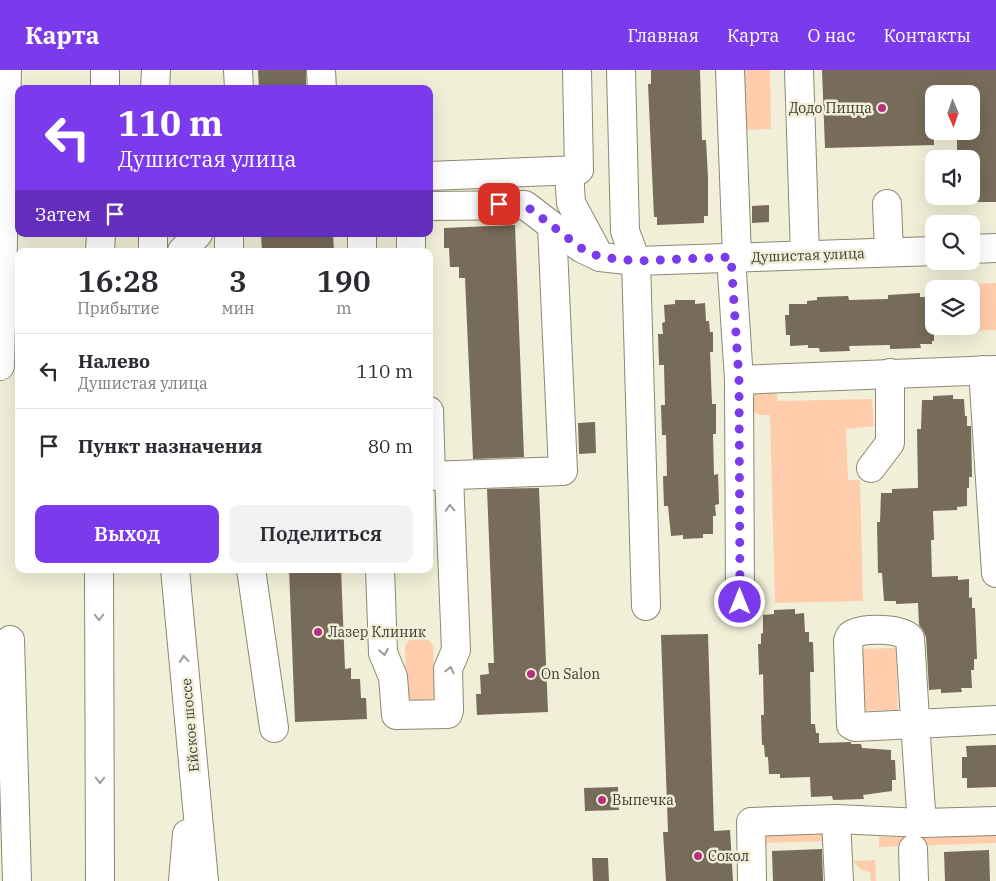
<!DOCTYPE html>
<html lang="ru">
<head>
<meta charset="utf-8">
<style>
  :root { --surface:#fff; --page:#f2f2f3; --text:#2b2b33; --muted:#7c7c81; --line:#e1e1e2; --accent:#7c3aed }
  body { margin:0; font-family:"IBM Plex Serif",serif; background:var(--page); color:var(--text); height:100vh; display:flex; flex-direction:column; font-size:19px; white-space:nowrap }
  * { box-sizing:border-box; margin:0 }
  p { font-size:16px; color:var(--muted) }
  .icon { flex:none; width:28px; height:28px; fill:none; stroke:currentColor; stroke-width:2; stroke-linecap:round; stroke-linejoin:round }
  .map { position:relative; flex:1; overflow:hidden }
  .details { position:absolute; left:15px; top:178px; width:418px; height:325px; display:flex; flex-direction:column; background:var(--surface); border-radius:10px; box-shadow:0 5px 20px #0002 }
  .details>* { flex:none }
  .banner { position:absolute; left:15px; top:15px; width:418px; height:152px; border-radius:10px; box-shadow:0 5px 20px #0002; background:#7c3aed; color:#fff; overflow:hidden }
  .needle { width:32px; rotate:178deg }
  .fabs { position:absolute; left:925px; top:15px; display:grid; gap:10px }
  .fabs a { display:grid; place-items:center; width:55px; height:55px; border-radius:10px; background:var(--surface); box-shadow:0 5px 20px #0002; font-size:25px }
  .pin { position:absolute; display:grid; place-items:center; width:42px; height:42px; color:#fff; margin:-21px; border-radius:10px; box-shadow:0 2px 8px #0006 }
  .me { position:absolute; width:55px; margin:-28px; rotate:0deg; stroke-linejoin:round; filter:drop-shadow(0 0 4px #0008) }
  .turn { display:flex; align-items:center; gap:18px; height:105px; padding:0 20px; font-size:22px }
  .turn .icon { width:65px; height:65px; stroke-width:2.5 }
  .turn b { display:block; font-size:35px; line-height:42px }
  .then { display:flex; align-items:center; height:48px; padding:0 20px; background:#0003; gap:10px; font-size:19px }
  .eta { display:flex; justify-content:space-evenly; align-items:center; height:85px; text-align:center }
  .eta b { font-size:30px; font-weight:600; line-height:35px }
  .primary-button { display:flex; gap:10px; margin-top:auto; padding:10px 20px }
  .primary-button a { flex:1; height:58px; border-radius:10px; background:var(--accent); color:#fff; font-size:20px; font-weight:600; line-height:58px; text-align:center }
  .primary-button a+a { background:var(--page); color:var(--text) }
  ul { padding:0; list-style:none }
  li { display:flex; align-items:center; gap:15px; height:75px; padding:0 20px; border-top:1px solid var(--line) }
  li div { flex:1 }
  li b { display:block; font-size:19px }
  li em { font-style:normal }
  header { display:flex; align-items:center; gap:30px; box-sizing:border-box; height:70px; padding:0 25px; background:var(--accent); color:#fff }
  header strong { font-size:24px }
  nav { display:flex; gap:28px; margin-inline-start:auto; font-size:18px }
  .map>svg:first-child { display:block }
  .green { fill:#ffcdab }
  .building { fill:#776b59 }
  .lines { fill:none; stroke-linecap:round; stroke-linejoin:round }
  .minor-casing { stroke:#8b8973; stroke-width:30 }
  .major-casing { stroke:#8b8973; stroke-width:30 }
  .minor { stroke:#fff; stroke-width:28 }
  .major { stroke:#fff; stroke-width:28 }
  .oneway { stroke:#9d9c98 }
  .route { stroke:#7c3aed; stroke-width:9; stroke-dasharray:0 16.2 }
  .poi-dot { fill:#b03281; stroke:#f1efd7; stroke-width:2 }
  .labels { text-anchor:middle; stroke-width:5; stroke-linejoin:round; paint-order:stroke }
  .poi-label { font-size:14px; fill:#3b3a31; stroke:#f1efd7; text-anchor:start }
  .street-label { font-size:14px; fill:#3b3a31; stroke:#f1efd7 }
</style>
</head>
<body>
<header>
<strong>Карта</strong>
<nav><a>Главная</a><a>Карта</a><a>О нас</a><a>Контакты</a></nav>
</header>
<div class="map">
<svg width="996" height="811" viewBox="0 0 996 811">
  <rect width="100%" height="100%" fill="#f1efd7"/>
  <g class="green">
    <polygon points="738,0 770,0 771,59 740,60"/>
    <polygon points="996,213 996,260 968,261 968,256 971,256 971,219 967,219 966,214"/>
    <polygon points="770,316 776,323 778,331 872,329 874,356 846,359 848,410 860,410 863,531 775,533 770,345 759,345 750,340 748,322"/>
    <polygon points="419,567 430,571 433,576 436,635 407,636 405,577 408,571"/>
    <polygon points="896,578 898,640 854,641 852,579"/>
    <polygon points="827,759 828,771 763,773 762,762"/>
    <polygon points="996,763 996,773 879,777 879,767"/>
    <polygon points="875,790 876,811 871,811 870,802 861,800 853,791"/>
  </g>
  <g class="building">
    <polygon points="258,0 306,0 306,19 259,19"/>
    <polygon points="651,0 700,0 702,70 706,70 708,108 708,146 704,146 704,153 657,155 657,147 654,147 648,14 651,14"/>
    <polygon points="822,0 996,0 996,132 971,132 971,89 957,89 957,61 971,61 971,24 934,24 934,75 825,78"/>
    <polygon points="769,135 769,152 752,153 752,136"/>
    <polygon points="515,155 524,387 473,389 465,208 459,208 459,197 450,197 449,178 444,178 444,158"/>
    <polygon points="333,164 334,181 262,181 261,165"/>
    <polygon points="920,223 920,227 930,227 930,229 934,229 934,271 932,271 932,274 920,274 921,278 890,279 890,275 849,276 850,281 820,282 819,278 808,278 808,275 790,276 790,265 786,265 785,245 789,245 789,234 807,234 807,231 817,230 817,227 848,226 849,230 888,229 888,225"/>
    <polygon points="675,230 695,230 695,234 705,233 706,251 709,251 710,262 713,262 713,282 710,282 712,334 716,334 716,364 713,364 714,405 718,404 719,434 715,435 716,446 713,446 713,464 703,464 703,468 683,469 683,465 671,466 668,436 664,436 663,406 667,406 666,365 662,365 661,335 665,335 664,295 659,295 658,264 663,264 662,253 665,252 664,235 675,234"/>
    <polygon points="953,325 953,329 964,329 965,346 967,346 967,356 971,356 972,407 969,407 969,418 967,418 967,436 957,437 957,440 933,441 934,470 931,470 932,507 958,506 958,510 969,509 969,528 972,527 972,538 975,538 977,589 974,589 974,600 971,600 972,618 961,618 962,622 941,623 941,619 929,620 926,567 923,560 919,555 918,533 896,534 896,531 884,531 882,503 878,503 877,452 880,452 881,423 892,423 892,419 918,418 917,359 921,359 922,330 933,330 933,326"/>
    <polygon points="595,352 596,383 579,384 578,353"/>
    <polygon points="539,418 548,642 477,645 476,624 481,624 480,605 489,604 488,593 494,593 487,419"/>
    <polygon points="289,499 341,499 345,599 351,598 351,609 360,609 361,628 366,628 367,649 295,652"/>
    <polygon points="795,539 795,544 804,543 805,562 809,562 809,572 813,572 814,602 810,602 811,654 815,654 816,663 819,663 819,673 851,672 851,674 861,674 862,678 891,680 891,690 895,690 896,710 892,710 892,721 863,725 864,729 833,730 832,726 811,727 810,707 780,708 780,704 769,704 768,687 765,687 764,675 762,675 761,645 764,645 763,604 759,605 758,574 761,574 761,564 763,563 763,545 774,544 774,540"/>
    <polygon points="708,564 714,761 730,760 733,811 666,811 663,762 668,762 661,565"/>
    <polygon points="996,675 996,717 967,718 967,708 962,708 962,687 967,687 966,676"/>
    <polygon points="618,717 619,740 585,741 584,718"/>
    <polygon points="822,779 823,811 773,811 772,781"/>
    <polygon points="989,780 990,811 945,811 944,782"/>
    <polygon points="592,788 608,788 609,811 593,811"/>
  </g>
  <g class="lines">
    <g class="minor-casing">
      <g id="minor">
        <polyline points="238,0 239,19"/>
        <polyline points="321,0 322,19"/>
        <polyline points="621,0 625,161 636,191 646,536"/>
        <polyline points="730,0 737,187"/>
        <polyline points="799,0 805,185"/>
        <polyline points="569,102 571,133 600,187"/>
        <polyline points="429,106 579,100 577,0"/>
        <polyline points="887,134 889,182"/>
        <polyline points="429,136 525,135 581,178 600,187 636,191 934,181"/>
        <polyline points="229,164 229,181"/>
        <polyline points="362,164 362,181"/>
        <polyline points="411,164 411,181"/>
        <polyline points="971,179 996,178"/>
        <polyline points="182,181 198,164"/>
        <polyline points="731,187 739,310 740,532"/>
        <polyline points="0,296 7,0"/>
        <polyline points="983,300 996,503"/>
        <polyline points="739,310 996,300"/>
        <polyline points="429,341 431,406"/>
        <polyline points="871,398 890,373 890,303"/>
        <polyline points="429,406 563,401 552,156"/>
        <polyline points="251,499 274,658"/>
        <polyline points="380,499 383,583 393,607 396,645 448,644 449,640 448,599 456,580 449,406"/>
        <polyline points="10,570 17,811"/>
        <polyline points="836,749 839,811"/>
        <path d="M922,753C917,691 914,629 910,568C901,558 867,558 855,563C851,564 849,567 848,571L851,655L855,657L996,650"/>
        <polyline points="913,779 914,811"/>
        <polyline points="752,811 751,752 836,749 922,753 996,751"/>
      </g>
    </g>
    <g class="major-casing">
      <g id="major">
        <polyline points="105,19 105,0"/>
        <polyline points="155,19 156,0"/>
        <polyline points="153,164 153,181"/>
        <polyline points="100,181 101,164"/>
        <polyline points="99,499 100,811"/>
        <polyline points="175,499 204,811"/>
        <polyline points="183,811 187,764"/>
      </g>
    </g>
    <use href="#minor" class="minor"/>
    <use href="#major" class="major"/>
  </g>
  <defs><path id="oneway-chevron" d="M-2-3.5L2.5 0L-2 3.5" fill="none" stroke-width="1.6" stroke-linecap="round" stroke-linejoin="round" transform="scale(1.25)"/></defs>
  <g class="oneway">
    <use href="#oneway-chevron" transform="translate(450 438) rotate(-92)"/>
    <use href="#oneway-chevron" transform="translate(99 547) rotate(90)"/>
    <use href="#oneway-chevron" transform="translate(384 582) rotate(80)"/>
    <use href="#oneway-chevron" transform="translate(184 589) rotate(-95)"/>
    <use href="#oneway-chevron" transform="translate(450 600) rotate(-77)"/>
    <use href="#oneway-chevron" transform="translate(100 710) rotate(90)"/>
  </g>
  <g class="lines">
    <polyline class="route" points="499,134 525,135 581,178 600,187 636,191 731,187 739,310 740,532"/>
  </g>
  <g class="poi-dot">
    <circle cx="882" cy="38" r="5"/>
    <circle cx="318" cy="562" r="5"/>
    <circle cx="531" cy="604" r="5"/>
    <circle cx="602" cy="730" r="5"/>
    <circle cx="698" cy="786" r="5"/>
  </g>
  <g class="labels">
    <g class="poi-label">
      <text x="872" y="43" text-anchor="end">Додо Пицца</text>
      <text x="328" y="567">Лазер Клиник</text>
      <text x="541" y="609">On Salon</text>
      <text x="612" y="735">Выпечка</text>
      <text x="708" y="791">Сокол</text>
    </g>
    <g class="street-label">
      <text transform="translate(808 185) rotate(-2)" y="5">Душистая улица</text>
      <text transform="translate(190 655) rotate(-95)" y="5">Ейское шоссе</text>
    </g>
  </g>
</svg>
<div class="fabs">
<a><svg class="needle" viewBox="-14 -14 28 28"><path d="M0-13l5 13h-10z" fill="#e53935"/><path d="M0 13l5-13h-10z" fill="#7c7c81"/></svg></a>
<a><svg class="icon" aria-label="sound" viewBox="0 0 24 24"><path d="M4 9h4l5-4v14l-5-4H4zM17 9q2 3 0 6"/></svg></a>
<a><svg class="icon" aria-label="search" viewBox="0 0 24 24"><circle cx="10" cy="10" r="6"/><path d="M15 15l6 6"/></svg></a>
<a><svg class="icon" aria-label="layers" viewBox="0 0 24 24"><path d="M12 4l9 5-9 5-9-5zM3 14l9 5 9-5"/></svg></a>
</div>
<div class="pin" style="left:499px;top:134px;background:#d93025"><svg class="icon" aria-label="arrive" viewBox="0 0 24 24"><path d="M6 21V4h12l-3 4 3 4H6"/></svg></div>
<svg class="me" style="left:740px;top:532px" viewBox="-20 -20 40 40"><circle r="17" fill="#7c3aed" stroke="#fff" stroke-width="3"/><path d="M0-11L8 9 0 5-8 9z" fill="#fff"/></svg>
<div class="banner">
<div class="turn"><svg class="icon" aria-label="left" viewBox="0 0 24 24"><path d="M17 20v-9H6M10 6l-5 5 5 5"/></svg><div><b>110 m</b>Душистая улица</div></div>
<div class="then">Затем<svg class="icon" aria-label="arrive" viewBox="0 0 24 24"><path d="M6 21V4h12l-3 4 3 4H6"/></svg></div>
</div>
<section class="details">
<div class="eta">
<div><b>16:28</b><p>Прибытие</p></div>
<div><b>3</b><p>мин</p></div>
<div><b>190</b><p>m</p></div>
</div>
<ul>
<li><svg class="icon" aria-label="left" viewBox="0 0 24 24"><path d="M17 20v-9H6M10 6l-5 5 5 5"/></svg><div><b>Налево</b><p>Душистая улица</p></div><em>110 m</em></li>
<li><svg class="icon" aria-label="arrive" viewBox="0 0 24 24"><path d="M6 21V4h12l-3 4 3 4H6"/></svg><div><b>Пункт назначения</b></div><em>80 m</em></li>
</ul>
<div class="primary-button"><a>Выход</a><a>Поделиться</a></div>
</section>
</div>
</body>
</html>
